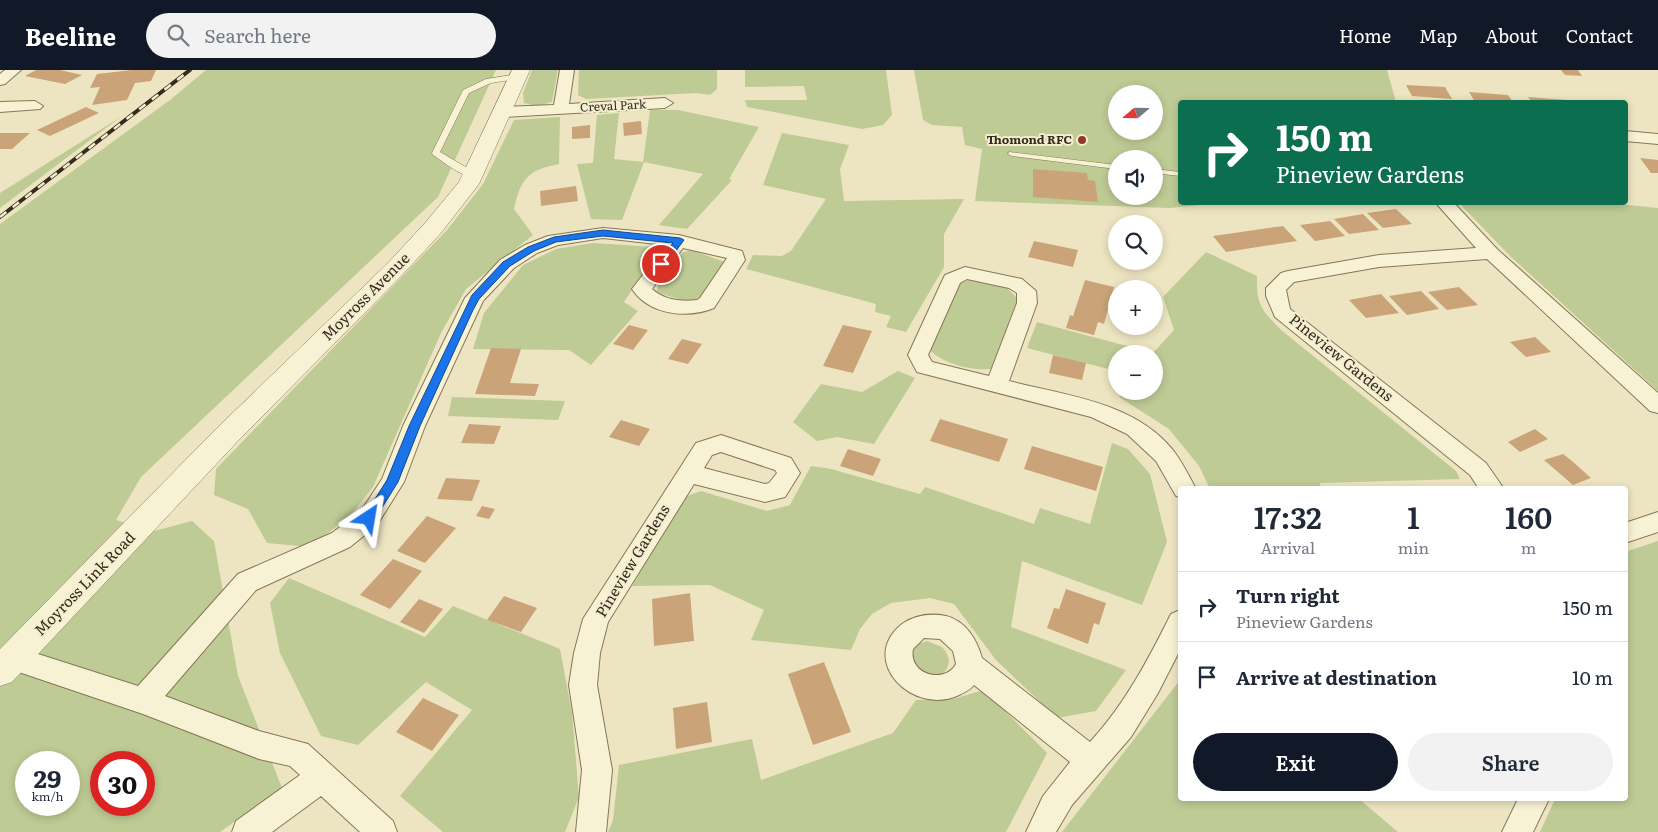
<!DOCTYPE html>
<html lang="en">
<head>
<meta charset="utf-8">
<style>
  :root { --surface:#fff; --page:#f2f2f3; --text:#1f2937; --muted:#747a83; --line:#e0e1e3; --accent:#111827 }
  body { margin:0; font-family:Literata,serif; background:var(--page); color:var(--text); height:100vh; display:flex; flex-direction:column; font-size:19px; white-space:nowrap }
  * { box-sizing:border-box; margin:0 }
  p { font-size:16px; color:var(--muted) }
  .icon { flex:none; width:28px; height:28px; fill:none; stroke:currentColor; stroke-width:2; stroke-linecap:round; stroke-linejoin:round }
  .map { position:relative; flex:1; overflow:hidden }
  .panel { position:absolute; left:1178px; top:416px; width:450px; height:315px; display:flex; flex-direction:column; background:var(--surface); border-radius:5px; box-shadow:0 2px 8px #0003 }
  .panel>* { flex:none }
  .guide { position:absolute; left:1178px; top:30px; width:450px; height:105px; border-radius:5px; box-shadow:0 2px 8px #0003; background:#0b6e4f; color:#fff; overflow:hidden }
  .needle { width:32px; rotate:250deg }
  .controls { position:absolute; left:1108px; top:15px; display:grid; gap:10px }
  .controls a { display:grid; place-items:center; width:55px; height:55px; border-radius:50%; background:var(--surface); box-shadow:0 2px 8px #0003; font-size:25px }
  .speed { position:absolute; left:15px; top:681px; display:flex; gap:10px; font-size:25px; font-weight:700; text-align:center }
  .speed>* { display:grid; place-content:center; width:65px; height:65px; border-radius:50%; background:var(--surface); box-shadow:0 2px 8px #0003; line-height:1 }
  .speed small { font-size:12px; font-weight:400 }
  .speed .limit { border:8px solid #d22; background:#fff; color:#111 }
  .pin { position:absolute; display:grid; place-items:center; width:42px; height:42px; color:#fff; margin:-21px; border:2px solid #fff; border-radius:50%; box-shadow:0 1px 5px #0007 }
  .me { position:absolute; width:55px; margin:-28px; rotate:33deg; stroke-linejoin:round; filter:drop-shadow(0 0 4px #0008) }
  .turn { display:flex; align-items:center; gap:18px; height:105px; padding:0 15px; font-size:22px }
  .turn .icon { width:65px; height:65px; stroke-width:2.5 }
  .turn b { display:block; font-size:35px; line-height:42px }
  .eta { display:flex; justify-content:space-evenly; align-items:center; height:85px; text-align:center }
  .eta b { font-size:30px; font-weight:600; line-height:35px }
  .button { display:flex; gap:10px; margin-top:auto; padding:10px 15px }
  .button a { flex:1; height:58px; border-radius:30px; background:var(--accent); color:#fff; font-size:20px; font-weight:600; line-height:58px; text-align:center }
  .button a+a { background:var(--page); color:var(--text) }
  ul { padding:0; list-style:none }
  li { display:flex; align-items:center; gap:15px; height:70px; padding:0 15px; border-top:1px solid var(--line) }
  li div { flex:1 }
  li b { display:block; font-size:19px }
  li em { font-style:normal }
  header { display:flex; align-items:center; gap:30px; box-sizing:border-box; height:70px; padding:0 25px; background:var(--accent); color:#fff }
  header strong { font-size:24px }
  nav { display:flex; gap:28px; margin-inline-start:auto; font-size:18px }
  .search { width:350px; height:45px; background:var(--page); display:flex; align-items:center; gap:12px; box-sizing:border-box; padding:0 18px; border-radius:28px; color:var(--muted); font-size:19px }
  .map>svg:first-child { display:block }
  .green { fill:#becb95; fill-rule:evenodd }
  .building { fill:#caa478 }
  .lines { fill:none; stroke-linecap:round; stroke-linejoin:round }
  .service-casing { stroke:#867659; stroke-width:1 }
  .minor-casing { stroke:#867659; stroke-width:2 }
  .tertiary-casing { stroke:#867659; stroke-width:1 }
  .service { fill:#f8f2d4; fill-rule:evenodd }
  .minor { fill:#f8f2d4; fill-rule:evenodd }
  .tertiary { fill:#f8f2d4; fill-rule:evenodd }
  .rail-casing { stroke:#362c1d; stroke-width:4 }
  .rail { stroke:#f4eed1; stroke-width:2.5; stroke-dasharray:8; stroke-linecap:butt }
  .route { fill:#1a73e8; stroke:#114b97 }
  .poi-dot { fill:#94362a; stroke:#f4eed1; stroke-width:2 }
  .labels { text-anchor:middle; stroke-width:4; stroke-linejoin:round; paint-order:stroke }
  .far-street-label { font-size:12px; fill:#362c1d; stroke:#f4eed1 }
  .far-poi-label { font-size:12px; font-weight:bold; fill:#362c1d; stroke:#f4eed1; text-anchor:end }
  .street-label { font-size:15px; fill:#362c1d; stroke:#f4eed1 }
</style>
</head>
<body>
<header>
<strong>Beeline</strong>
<div class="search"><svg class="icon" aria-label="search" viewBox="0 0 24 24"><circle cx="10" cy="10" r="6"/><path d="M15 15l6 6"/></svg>Search here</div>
<nav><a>Home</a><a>Map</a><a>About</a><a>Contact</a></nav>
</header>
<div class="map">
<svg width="1658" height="762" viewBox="0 0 1658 762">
  <rect width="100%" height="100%" fill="#ede5c1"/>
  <g class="green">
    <path d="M206,0H496L438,127L141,407L116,450L154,461L192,451L214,471L238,606L282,718L220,762H0V154L170,30ZM26,692H69V735H26ZM101,692H144V735H101Z"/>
    <polygon points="532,0 558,0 552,32 537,36 524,33 523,23"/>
    <polygon points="579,0 717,0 717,19 710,25 697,23 586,29 578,25"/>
    <polygon points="745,0 886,0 892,45 883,55 862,59 747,37 745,30 807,30 804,16 745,17"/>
    <path d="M914,0H1387L1396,32H1180V132L1222,133L1169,138L975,131L982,79L965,75L962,57L932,55L923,50ZM1116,24H1154V61H1116ZM1116,89H1154V126H1116Z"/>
    <polygon points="650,40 678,40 759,57 729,109 732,110 687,159 659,155 703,104 644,92 622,150 591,149 577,94 593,93 597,45 619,43 614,89 643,92"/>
    <polygon points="122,46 0,138 0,123"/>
    <path d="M560,47L559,94C528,100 521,108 514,139L533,165L466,219L441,263L373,417L350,446L310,477L267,473L248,439L214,425L216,399L447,160L483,114L514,50Z"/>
    <polygon points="782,63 849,75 840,99 844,131 964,129 944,164 944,197 906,262 886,257 891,246 875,242 876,234 746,199 753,185 782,186 791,181 826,129 763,115"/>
    <polygon points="1598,132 1658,138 1658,321 1510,186 1459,133"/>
    <polygon points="593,173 654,177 655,185 624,232 638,241 591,295 569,280 473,279 484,243 523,195 556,179"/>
    <polygon points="691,180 725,192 725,196 699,229 686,232 657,222 658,215 683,182"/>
    <path d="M1206,182L1257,206C1256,235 1262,240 1281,260L1456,401L1460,409L1320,413L1321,419H1210L1199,396L1169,359L1119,327L1122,321H1154V284H1116V301L1027,278L1037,252L1153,283L1174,260L1163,227Z"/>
    <path d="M969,210L1007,218L1018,229L991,299C972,301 943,294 930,280L959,213Z"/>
    <polygon points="898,301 915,308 874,374 837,367 817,371 793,352 821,314 862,322"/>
    <polygon points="452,327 565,331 558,350 448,346"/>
    <polygon points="1112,373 1128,379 1150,404 1167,472 1142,535 1022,491 1011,557 1126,600 1096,641 1057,648 996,590 954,534 930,528 891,533 872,544 860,559 851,580 751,570 764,540 710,515 632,516 684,427 701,421 767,441 790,435 811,396 831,399 920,424 925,417 1034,454 1040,438 1090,454"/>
    <polygon points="1658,471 1658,762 1540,762 1555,729 1625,729 1625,482"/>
    <polygon points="289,508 425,567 453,536 560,579 572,643 579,727 565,762 443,762 400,726 472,640 426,612 358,675 321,666 280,583 270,533"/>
    <path d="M927,571L942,577C952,588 951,598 939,607L916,603L910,583L920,573Z"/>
    <polygon points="1180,610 1180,729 1359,729 1398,762 1062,762"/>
    <polygon points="984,620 1047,683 1006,762 608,762 613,750 619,695 752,669 761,710 893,663 916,630 953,629"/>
  </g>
  <g class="building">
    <polygon points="36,0 60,0 82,5 65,14 25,6"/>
    <polygon points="132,0 156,0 151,11 135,13 127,30 92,35 100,17 90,18 97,4"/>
    <polygon points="1561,0 1578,0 1582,6 1565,5"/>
    <polygon points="1406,15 1445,17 1452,29 1412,26"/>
    <polygon points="1469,22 1508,25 1513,32 1475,32"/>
    <polygon points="1528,27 1567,30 1569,32 1532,32"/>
    <polygon points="86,37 99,43 50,66 37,60"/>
    <polygon points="641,51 642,64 624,66 623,53"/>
    <polygon points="590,55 590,68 572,69 572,57"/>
    <polygon points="0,63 30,63 12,79 0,79"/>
    <polygon points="1640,88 1658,90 1658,103 1651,103"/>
    <polygon points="1033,99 1087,103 1088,110 1095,111 1098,132 1033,127"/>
    <polygon points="576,116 578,131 541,136 540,121"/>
    <polygon points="1396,139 1412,154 1383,158 1367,143"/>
    <polygon points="1363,144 1379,160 1349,164 1334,149"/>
    <polygon points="1330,151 1345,166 1315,171 1300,155"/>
    <polygon points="1283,156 1297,171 1226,182 1213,166"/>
    <polygon points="1034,171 1078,180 1073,197 1028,187"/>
    <polygon points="1085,210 1114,217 1104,254 1098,252 1094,265 1066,258 1070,245 1073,246"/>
    <polygon points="1459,217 1478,235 1447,240 1428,222"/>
    <polygon points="1421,221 1439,239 1407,245 1389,226"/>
    <polygon points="1381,224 1399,243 1366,248 1349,230"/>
    <polygon points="629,255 648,260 633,280 613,274"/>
    <polygon points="843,255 872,261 853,303 823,296"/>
    <polygon points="1535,267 1551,282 1526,287 1510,272"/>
    <polygon points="682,269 702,274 688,294 668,289"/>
    <polygon points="491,278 521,279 510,313 539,314 535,326 475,324"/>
    <polygon points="1053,285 1086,293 1082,310 1049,303"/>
    <polygon points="940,349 1008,369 999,392 930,371"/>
    <polygon points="621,350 650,359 639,376 609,367"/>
    <polygon points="469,354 501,356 494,374 461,373"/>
    <polygon points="1535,359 1548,369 1520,382 1508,372"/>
    <polygon points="1032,376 1103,397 1096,421 1024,399"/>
    <polygon points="848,379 881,389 873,406 840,396"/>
    <polygon points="1563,384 1572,391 1591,408 1573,415 1544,390"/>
    <polygon points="446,408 480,410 472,431 437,429"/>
    <polygon points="482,436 495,439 489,449 476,446"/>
    <polygon points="427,446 456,458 425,493 397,481"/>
    <polygon points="393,489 422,501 390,539 360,525"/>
    <polygon points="1066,519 1106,533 1099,555 1094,553 1088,574 1047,558 1054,538 1059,539"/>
    <polygon points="690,523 694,571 654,576 652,529"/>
    <polygon points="504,526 537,538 521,562 487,550"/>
    <polygon points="419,529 443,539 424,563 400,552"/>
    <polygon points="824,592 851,662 813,675 788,604"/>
    <polygon points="423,628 459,645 432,681 396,662"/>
    <polygon points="707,632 712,672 676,679 673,638"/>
  </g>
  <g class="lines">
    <g class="service-casing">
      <g id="service">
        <path d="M519,4L523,6L522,8L491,13L469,23L440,82L476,103V107C462,108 444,92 433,85L432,83L463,20L486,9Z"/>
        <polygon points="1009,82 1116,95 1116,99 1012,86 1008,84"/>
        <polygon points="1154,99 1180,102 1180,106 1154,103"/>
      </g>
    </g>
    <g class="minor-casing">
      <g id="minor">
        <polygon points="5,0 21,0 5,14 0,15 0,4"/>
        <polygon points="560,0 574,0 569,34 665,28 673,33 665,38 503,47 495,42 503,37 554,35"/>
        <polygon points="35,31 43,36 40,39 0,42 0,32"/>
        <polygon points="1625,61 1658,64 1658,74 1625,71"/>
        <polygon points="1435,132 1453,132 1497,179 1658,323 1658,343 1650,341 1487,189 1379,197 1294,212 1286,220 1290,239 1486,393 1504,419 1479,419 1470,405 1275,247 1266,226 1266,218 1281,203 1288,201 1379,185 1476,178"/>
        <path d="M603,158L679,165L742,181L745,190L714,238C687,249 649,245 632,219L666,175L603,168L558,175L537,183L514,198L483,231L425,356L404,412L377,455L350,477L256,520L165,626L259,661L308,674L393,751L397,762H360L321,726L272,762H232L236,751L300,705L290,696L259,689L143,644L4,597L0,587L4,579L13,576L138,616L238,504L332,463L361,441L382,409L403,356L465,228L500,190L525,175L548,166ZM683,178L727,188L700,228L697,230C681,232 664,230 652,219Z"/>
        <path d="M965,197L1022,209L1036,221L1037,233L1009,311C1064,325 1134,332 1172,379C1181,390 1189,406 1196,419H1180V427L1176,426L1156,391L1127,364L1091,347L917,302L908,285L943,209L945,205ZM967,209L1009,218L1017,223V233L989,306L932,292L928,285L960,213Z"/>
        <path d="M721,365L791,388L800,403L785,427L765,432L694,414L608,552L600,583L597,615L612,700L606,762H576L582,700L569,615L574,583L583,549L696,373ZM721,382L775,400L777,403L769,413L765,414L704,398L712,385Z"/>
        <polygon points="1658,442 1658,462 1625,473 1625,453"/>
        <path d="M1180,540V580L1158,623L1131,667L1072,735L1056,762H1026L1043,726L1070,692L974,615C970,620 965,622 959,625C913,647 857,590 902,554C915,545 931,543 946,546C966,551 977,570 982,588L1090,672C1125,634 1148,590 1171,544ZM924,568L940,569L953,581L956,594C944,615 908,604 913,579Z"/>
        <polygon points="1518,729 1549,729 1533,762 1502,762"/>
      </g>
    </g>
    <g class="tertiary-casing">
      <polygon id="tertiary" points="512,0 530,0 479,114 441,163 404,203 236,373 12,612 0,616 0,579 216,359 388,193 425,153 459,112"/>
    </g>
    <use href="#service" class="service"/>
    <use href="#minor" class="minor"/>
    <use href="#tertiary" class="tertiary"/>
    <g class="rail-casing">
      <polyline id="rail" points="0,147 190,0"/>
    </g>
    <use href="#rail" class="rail"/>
  </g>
  <polygon class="route" points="603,160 680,168 684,170 664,197 661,197 656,194 673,173 603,166 556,172 534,181 510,196 479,229 473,240 420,356 398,412 373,452 365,452 363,448 387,410 409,356 472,225 503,192 528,177 554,167"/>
  <circle class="poi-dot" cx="1082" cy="70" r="5"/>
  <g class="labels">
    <g class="far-street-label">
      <text transform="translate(613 36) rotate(-3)" y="4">Creval Park</text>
    </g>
    <g class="far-poi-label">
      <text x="1072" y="74">Thomond RFC</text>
    </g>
    <g class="street-label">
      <text transform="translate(366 227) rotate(-45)" y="5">Moyross Avenue</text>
      <text transform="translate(1341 288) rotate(39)" y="5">Pineview Gardens</text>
      <text transform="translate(633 491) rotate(-59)" y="5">Pineview Gardens</text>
      <text transform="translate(85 514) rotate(-46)" y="5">Moyross Link Road</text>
    </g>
  </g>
</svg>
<div class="controls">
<a><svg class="needle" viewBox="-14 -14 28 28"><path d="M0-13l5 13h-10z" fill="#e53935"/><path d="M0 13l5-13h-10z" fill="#747a83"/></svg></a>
<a><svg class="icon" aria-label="sound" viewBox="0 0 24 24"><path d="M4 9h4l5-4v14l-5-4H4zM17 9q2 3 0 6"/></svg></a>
<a><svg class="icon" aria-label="search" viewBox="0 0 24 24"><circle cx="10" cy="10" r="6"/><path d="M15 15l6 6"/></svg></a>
<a>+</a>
<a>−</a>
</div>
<div class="speed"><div>29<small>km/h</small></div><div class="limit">30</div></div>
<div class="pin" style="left:661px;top:194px;background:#d93025"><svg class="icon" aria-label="arrive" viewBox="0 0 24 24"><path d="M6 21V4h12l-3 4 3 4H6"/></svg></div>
<svg class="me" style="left:369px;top:448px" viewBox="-20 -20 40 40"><path d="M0-17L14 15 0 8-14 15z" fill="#1a73e8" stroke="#fff" stroke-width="4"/></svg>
<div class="guide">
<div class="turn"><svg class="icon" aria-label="right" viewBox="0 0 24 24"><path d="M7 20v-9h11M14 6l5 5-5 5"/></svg><div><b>150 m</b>Pineview Gardens</div></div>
</div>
<section class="panel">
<div class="eta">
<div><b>17:32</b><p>Arrival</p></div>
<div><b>1</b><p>min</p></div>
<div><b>160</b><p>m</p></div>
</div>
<ul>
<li><svg class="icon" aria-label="right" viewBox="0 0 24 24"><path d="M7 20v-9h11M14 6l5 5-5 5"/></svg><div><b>Turn right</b><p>Pineview Gardens</p></div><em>150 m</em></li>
<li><svg class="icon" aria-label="arrive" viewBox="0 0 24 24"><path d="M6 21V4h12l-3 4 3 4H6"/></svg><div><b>Arrive at destination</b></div><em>10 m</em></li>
</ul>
<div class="button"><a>Exit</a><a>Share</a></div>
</section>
</div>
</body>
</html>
